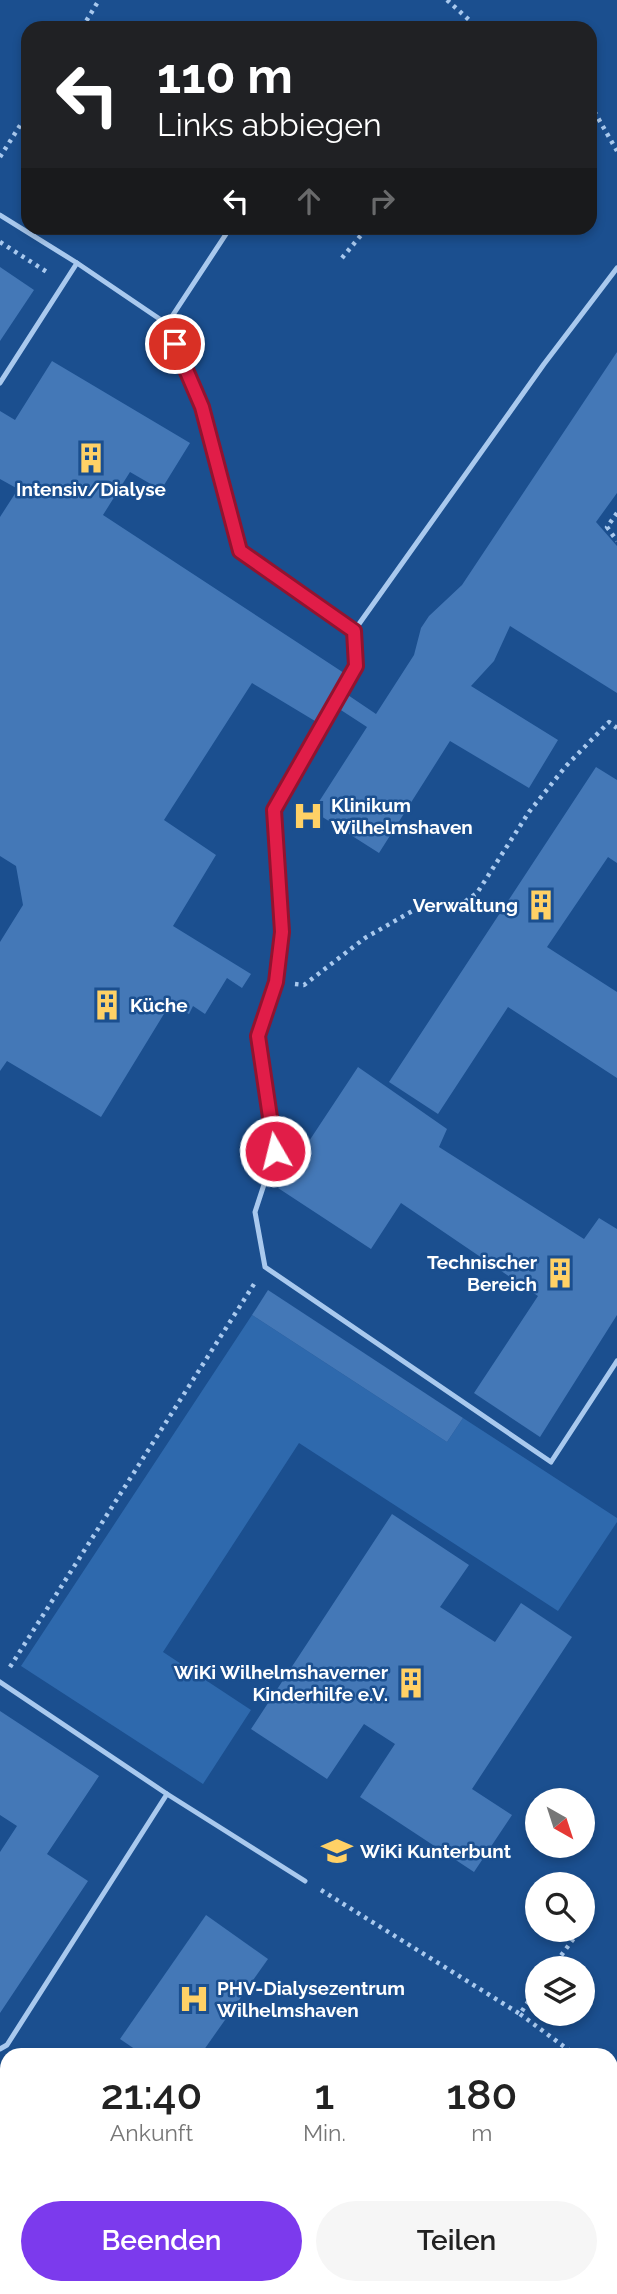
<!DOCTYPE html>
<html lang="de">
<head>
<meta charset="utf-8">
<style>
  :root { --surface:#fff; --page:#f6f6f6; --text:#222; --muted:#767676; --accent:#7c3aed }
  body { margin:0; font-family:Raleway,sans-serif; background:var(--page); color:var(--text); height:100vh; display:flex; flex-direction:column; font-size:26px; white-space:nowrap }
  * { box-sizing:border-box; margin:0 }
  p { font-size:23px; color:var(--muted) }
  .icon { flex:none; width:38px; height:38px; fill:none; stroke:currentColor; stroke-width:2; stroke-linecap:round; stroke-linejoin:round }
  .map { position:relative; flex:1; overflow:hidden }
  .side { position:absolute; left:0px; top:2048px; width:618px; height:247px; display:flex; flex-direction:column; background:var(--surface); border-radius:21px 21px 0 0; box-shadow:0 4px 10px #0003 }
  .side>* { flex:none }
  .guide { position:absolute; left:21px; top:21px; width:576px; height:214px; border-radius:21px; box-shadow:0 4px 10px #0003; background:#202124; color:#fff; overflow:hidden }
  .needle { width:46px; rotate:141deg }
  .buttons { position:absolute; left:525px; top:1788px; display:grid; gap:14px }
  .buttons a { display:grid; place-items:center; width:70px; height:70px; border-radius:50%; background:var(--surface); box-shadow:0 4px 10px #0003; font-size:35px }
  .pin { position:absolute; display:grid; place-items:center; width:60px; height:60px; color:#fff; margin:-30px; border:4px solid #fff; border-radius:50%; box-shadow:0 2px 7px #0007 }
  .me { position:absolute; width:77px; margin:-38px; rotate:352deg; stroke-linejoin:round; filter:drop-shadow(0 0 5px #0008) }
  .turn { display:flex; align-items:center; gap:24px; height:147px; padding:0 21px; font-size:32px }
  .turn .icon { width:91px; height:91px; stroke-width:2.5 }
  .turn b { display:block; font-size:49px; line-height:60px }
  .lanes { display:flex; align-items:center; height:66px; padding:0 21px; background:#0003; justify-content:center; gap:35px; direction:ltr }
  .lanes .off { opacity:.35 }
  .eta { display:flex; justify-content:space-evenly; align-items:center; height:119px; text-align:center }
  .eta b { font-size:42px; font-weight:600; line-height:49px }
  .button { display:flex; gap:14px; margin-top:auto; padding:14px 21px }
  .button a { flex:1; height:80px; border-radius:42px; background:var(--accent); color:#fff; font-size:28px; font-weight:600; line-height:80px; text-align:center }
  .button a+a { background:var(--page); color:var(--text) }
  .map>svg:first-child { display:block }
  .green { fill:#2e69ad }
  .building { fill:#4478b7 }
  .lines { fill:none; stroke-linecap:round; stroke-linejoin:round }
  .path { stroke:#a9c9ee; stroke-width:4.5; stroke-dasharray:3.5 5; stroke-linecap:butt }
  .lane { stroke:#a9c9ee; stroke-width:5 }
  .secondary { stroke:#d6e6fa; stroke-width:14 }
  .route-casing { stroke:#92132f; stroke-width:18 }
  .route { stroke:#e11d48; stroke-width:12 }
  .labels { text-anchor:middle; stroke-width:5; stroke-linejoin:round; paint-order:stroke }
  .poi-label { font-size:19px; font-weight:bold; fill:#fff; stroke:#1b4f8f; text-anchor:start }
</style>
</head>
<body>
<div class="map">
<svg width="617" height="2294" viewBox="0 0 617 2294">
  <rect width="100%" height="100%" fill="#1b4f8f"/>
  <g class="green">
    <polygon points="252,1315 447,1442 463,1418 617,1518 617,1522 558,1611 299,1443 163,1652 251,1710 203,1784 21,1666"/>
    <polygon points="0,2203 7,2210 7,2277 0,2280"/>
  </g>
  <g class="building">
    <polygon points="0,267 34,290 0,341"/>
    <polygon points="617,352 617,493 596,522 617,546 617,693 510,626 494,661 471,686 558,740 529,788 450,741 379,853 313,811 367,727 327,701 315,721 252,683 164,820 216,855 173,926 251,974 242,988 227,978 205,1014 193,1006 189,1014 170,1004 101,1117 7,1061 0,1071 0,942 23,905 16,866 0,856 0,517 18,489 0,479 0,411 15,420 52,361 190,443 161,490 130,472 103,515 344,673 336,687 376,714 414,655 421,628 429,616 462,585"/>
    <polygon points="596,767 617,780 617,863 608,857 547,947 617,992 617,1078 508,1007 438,1114 389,1082"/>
    <polygon points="358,1067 447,1129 439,1147 584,1239 599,1218 617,1229 617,1315 540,1437 474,1393 538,1296 401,1203 371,1249 278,1188"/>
    <polygon points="268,1290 463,1418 447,1442 252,1315"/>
    <polygon points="392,1514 469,1565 440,1607 495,1642 521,1603 572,1637 472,1789 512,1815 474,1872 360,1797 395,1744 364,1724 327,1779 251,1729"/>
    <polygon points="0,1711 99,1776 47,1854 88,1881 0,2013 0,1852 17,1826 0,1815"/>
    <polygon points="206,1915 268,1959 201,2054 142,2054 120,2039"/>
  </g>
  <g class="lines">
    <g class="path">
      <polyline points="447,0 478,28"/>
      <polyline points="82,28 99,0"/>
      <polyline points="590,104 617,151"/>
      <polyline points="0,157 28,113"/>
      <polyline points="0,242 50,274"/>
      <polyline points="342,258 367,228"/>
      <polyline points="617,513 607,527 617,541"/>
      <polyline points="295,984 304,985 365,938 421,906 463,903 477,893 529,812 566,766 609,722 617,728"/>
      <polyline points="10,1667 256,1281"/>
      <polyline points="321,1890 520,2014 537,1988"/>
      <polyline points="551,1969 577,1934"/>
      <polyline points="520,2014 574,2054"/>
      <polyline points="611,2082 617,2087"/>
    </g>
    <g class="lane">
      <polyline points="0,215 77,263 167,324 202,407 240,550 354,631"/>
      <polyline points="617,268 544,364 354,631 356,666 274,810 282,931 276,982 258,1036 275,1151 255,1212 265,1267 551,1462 617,1361"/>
      <polyline points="167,324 230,228"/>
      <polyline points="0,383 77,263"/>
      <polyline points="0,1682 167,1794 305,1881"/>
      <polyline points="0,2049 7,2045 167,1794"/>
      <polyline points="488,2287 496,2294"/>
      <polyline points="496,2287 500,2294"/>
    </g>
    <g class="secondary">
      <polyline points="0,2165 7,2171"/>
      <polyline points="66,2287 73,2294"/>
      <polyline points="34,2294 40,2287"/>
    </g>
  </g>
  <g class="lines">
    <g class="route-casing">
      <polyline id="route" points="175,344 202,407 240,551 354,631 356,666 274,810 282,932 276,982 258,1036 275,1151"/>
    </g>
    <use href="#route" class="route"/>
  </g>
  <defs>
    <g id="building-bare" transform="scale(2.415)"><path d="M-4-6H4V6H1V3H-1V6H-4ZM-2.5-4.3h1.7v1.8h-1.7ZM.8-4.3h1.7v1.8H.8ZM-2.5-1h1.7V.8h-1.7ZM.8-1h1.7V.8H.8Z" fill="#ffd166" stroke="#1b4f8f" stroke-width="2.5" paint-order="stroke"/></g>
    <g id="hospital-bare" transform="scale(2.415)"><path d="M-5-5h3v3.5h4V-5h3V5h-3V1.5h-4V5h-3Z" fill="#ffd166" stroke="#1b4f8f" stroke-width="2.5" paint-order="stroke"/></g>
    <g id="school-bare" transform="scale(2.415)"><path d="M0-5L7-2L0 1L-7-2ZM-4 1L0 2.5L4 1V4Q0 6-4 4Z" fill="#ffd166" stroke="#1b4f8f" stroke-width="2.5" paint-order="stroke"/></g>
  </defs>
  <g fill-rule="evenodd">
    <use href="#building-bare" x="91" y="458"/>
    <use href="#hospital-bare" x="308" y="816"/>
    <use href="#building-bare" x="541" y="905"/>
    <use href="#building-bare" x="107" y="1005"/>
    <use href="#building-bare" x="560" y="1273"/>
    <use href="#building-bare" x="411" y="1683"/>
    <use href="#school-bare" x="337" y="1851"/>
    <use href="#hospital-bare" x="194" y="1999"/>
  </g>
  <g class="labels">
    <g class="poi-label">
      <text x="91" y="496" text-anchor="middle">Intensiv/Dialyse</text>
      <text x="331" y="812">Klinikum<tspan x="331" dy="22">Wilhelmshaven</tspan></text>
      <text x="518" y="912" text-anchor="end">Verwaltung</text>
      <text x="130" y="1012">Küche</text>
      <text x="537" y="1269" text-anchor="end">Technischer<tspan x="537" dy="22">Bereich</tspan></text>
      <text x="388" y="1679" text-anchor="end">WiKi Wilhelmshaverner<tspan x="388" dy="22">Kinderhilfe e.V.</tspan></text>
      <text x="360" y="1858">WiKi Kunterbunt</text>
      <text x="217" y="1995">PHV-Dialysezentrum<tspan x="217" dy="22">Wilhelmshaven</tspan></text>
    </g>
  </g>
</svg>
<div class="buttons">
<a><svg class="needle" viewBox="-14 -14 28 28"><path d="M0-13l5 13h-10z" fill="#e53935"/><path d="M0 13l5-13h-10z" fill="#767676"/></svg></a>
<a><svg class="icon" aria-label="search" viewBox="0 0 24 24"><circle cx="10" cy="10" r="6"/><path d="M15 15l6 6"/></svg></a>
<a><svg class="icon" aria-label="layers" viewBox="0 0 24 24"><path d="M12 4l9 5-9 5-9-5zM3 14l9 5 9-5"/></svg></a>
</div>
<div class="pin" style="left:175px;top:344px;background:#d93025"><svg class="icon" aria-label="arrive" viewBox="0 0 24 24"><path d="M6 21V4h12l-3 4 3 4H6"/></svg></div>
<svg class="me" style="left:275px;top:1151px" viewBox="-20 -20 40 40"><circle r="17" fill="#e11d48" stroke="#fff" stroke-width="3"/><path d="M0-11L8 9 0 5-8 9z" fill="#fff"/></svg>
<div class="guide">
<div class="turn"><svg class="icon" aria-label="left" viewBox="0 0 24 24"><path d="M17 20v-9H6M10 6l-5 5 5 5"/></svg><div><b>110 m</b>Links abbiegen</div></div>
<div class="lanes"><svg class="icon" aria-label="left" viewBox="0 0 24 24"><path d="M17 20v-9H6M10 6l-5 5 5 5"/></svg><svg class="icon off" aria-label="ahead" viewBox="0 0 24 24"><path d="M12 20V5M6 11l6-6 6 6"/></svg><svg class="icon off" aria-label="right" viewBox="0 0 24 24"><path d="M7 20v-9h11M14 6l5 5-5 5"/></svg></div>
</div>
<section class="side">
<div class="eta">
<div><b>21:40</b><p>Ankunft</p></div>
<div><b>1</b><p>Min.</p></div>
<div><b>180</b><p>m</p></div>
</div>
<div class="button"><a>Beenden</a><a>Teilen</a></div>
</section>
</div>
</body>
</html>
